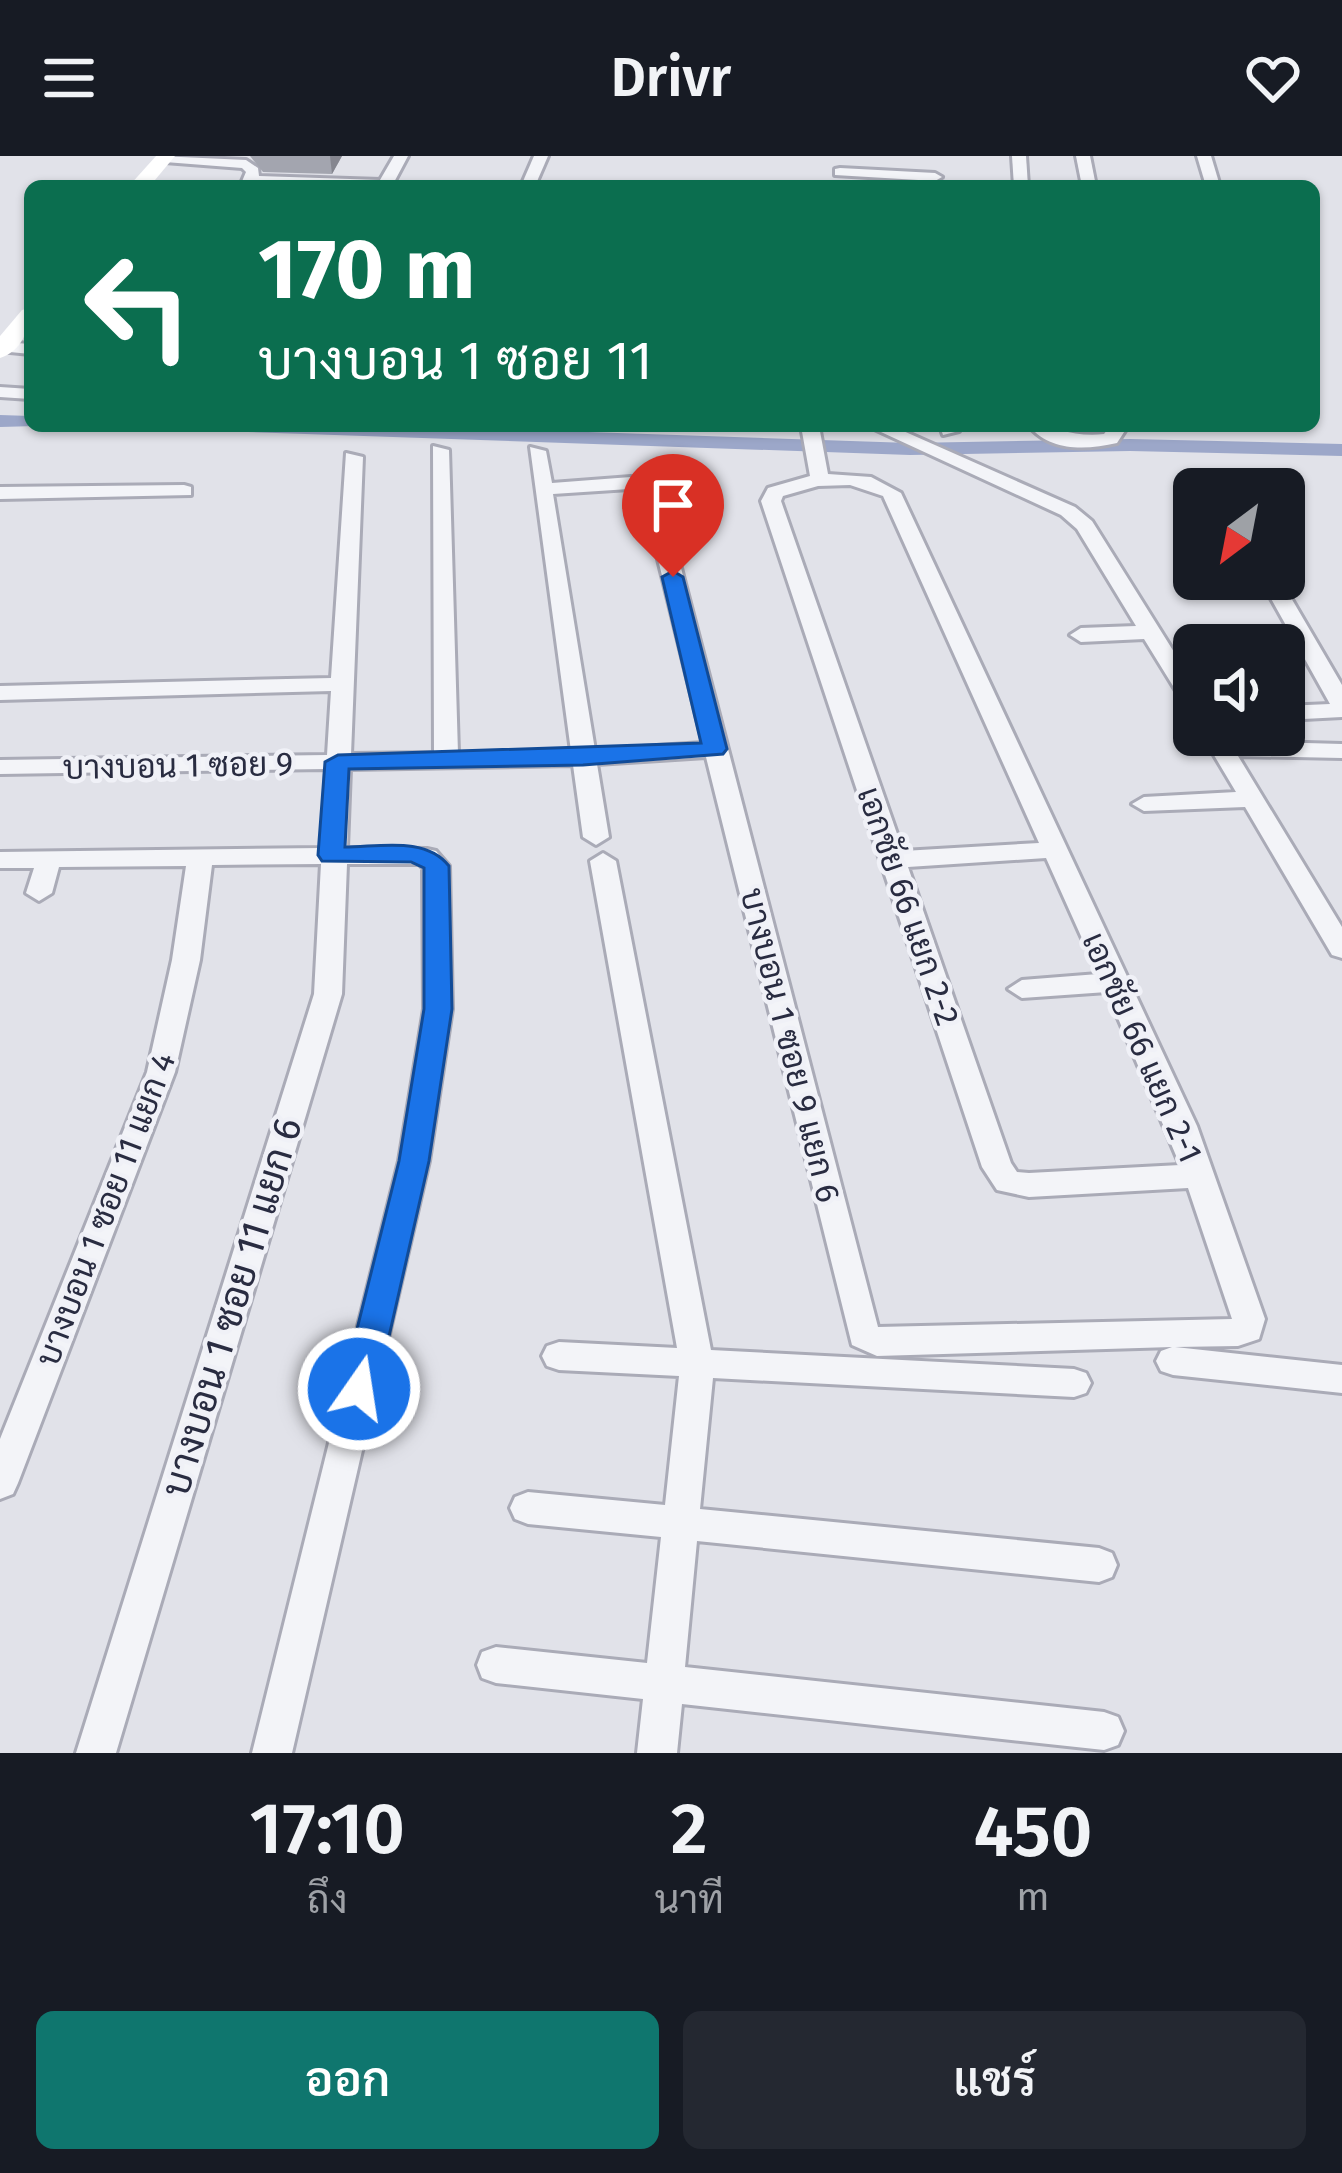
<!DOCTYPE html>
<html lang="th">
<head>
<meta charset="utf-8">
<style>
  :root { --surface:#171b24; --page:#242831; --text:#f1f3f6; --muted:#9ea1a6; --accent:#0f766e }
  body { margin:0; font-family:"Fira Sans",Sarabun,sans-serif; background:var(--page); color:var(--text); height:100vh; display:flex; flex-direction:column; font-size:45px; white-space:nowrap }
  * { box-sizing:border-box; margin:0 }
  p { font-size:39px; color:var(--muted) }
  .icon { flex:none; width:66px; height:66px; fill:none; stroke:currentColor; stroke-width:2; stroke-linecap:round; stroke-linejoin:round }
  .map { position:relative; height:1597px; overflow:hidden }
  .sheet { display:flex; flex-direction:column; background:var(--surface); flex:1 }
  .sheet>* { flex:none }
  .top-card { position:absolute; left:24px; top:24px; width:1296px; height:252px; border-radius:18px; box-shadow:0 3px 9px #0004; background:#0b6e4f; color:#fff; overflow:hidden }
  .needle { width:78px; rotate:212deg }
  .controls { position:absolute; left:1173px; top:312px; display:grid; gap:24px }
  .controls a { display:grid; place-items:center; width:132px; height:132px; border-radius:18px; background:var(--surface); box-shadow:0 3px 9px #0004; font-size:60px }
  .pin { position:absolute; display:grid; place-items:center; width:102px; height:102px; color:#fff; margin:-123px -51px; border-radius:50% 50% 50% 0; rotate:-45deg; box-shadow:0 0 12px #0007 }
  .pin .icon { rotate:45deg }
  .me { position:absolute; width:132px; margin:-66px; rotate:13deg; stroke-linejoin:round; filter:drop-shadow(0 0 9px #0008) }
  .turn { display:flex; align-items:center; gap:42px; height:252px; padding:0 36px; font-size:54px }
  .turn .icon { width:156px; height:156px; stroke-width:2.5 }
  .turn b { display:block; font-size:84px; line-height:102px }
  .eta { display:flex; justify-content:space-evenly; align-items:center; height:204px; text-align:center }
  .eta b { font-size:72px; font-weight:600; line-height:84px }
  .button { display:flex; gap:24px; margin-top:auto; padding:24px 36px }
  .button a { flex:1; height:138px; border-radius:18px; background:var(--accent); color:#fff; font-size:48px; font-weight:600; line-height:138px; text-align:center }
  .button a+a { background:var(--page); color:var(--text) }
  header { display:flex; justify-content:space-between; align-items:center; height:156px; padding:0 36px; background:var(--surface); font-size:54px; font-weight:600 }
  .map>svg:first-child { display:block }
  .lines { fill:none; stroke-linecap:round; stroke-linejoin:round }
  .canal { fill:#9ca7c9; fill-rule:evenodd }
  .minor-casing { stroke:#aaabb7; stroke-width:6 }
  .minor { fill:#f3f4f8; fill-rule:evenodd }
  .secondary { fill:#fff; fill-rule:evenodd }
  .wall { fill:#a3a5af }
  .shaded-wall { fill:#85868f }
  .route { fill:#1a73e8; stroke:#114b97; stroke-width:3 }
  .labels { text-anchor:middle; stroke-width:9; stroke-linejoin:round; paint-order:stroke }
  .street-label { font-size:33px; fill:#292c41; stroke:#f0f1f7 }
  .near-street-label { font-size:39px; fill:#292c41; stroke:#f0f1f7 }
</style>
</head>
<body>
<header><svg class="icon" aria-label="menu" viewBox="0 0 24 24"><path d="M4 6h16M4 12h16M4 18h16"/></svg>Drivr<svg class="icon" aria-label="heart" viewBox="0 0 24 24"><path d="M12 20l-8-8c-3-5 5-10 8-4 3-6 11-1 8 4z"/></svg></header>
<div class="map">
<svg width="1342" height="1597" viewBox="0 0 1342 1597">
  <rect width="100%" height="100%" fill="#e1e2e9"/>
  <g class="lines">
    <g class="canal">
      <polygon points="0,259 30,260 30,270 36,270 0,271"/>
      <polygon points="239,270 409,270 910,287 1130,283 1342,288 1342,300 1130,295 910,299 248,276"/>
    </g>
    <g class="minor-casing">
      <g id="minor">
        <polygon points="159,0 246,4 258,12 259,20 380,24 394,0 408,0 392,30 240,30 246,16 242,12 165,6"/>
        <polygon points="534,0 548,0 535,30 521,30"/>
        <polygon points="1012,0 1026,0 1028,30 1014,30"/>
        <polygon points="1076,0 1090,0 1096,30 1082,30"/>
        <polygon points="1197,0 1211,0 1220,30 1206,30"/>
        <polygon points="840,12 935,17 942,21 935,25 835,19 835,13"/>
        <polygon points="3,186 30,188 30,198 0,195"/>
        <polygon points="0,231 30,233 30,243 0,241"/>
        <path d="M801,270H819L828,318L871,321L901,337L1197,970L1265,1163L1259,1183L1238,1190L1175,1191L1342,1209V1237L1173,1219L1161,1215L1156,1205L1161,1195L1172,1191L877,1200L852,1189L706,601L597,608L609,681L596,689L583,681L573,609L350,613L347,692L427,693L436,695L449,710L452,853L429,1005L292,1597H252L399,1005L424,853L423,712L419,708H347L342,838L116,1597H76L314,838L321,708L212,709L200,804L175,916L18,1327L13,1338L0,1343V1283L147,916L172,804L186,710L59,711L52,737L39,745L26,737L34,712H0V696L322,692L326,613L0,618V604L327,599L331,535L0,544V530L331,522L346,297L363,301L351,598L434,597L433,290L449,294L458,597L571,595L530,291L546,295L552,327L631,321L661,335L878,1171L1232,1163L1188,1032L1029,1041L997,1034L982,1011L761,345L768,332L810,320ZM850,329L883,340L1039,687L903,695L781,345L783,340L818,330ZM629,333L642,338L703,587L595,594L553,338ZM1046,702L1098,818L1022,824L1008,833L1022,842L1107,836L1180,1009L1029,1017L1017,1016L1011,1007L908,711Z"/>
        <polygon points="868,270 892,270 1075,351 1092,365 1194,528 1194,553 1186,551 1144,483 1081,486 1070,479 1081,472 1136,470 1077,373 1061,359"/>
        <polygon points="940,270 958,270 959,275 943,279"/>
        <path d="M1029,270C1055,270 1075,282 1104,278L1110,270H1128L1117,287C1086,294 1051,296 1029,270Z"/>
        <polygon points="184,329 191,331 191,339 0,343 0,331"/>
        <polygon points="1284,380 1294,382 1294,390 1284,392"/>
        <polygon points="1260,423 1280,423 1342,529 1342,561 1284,564 1284,550 1330,548"/>
        <polygon points="1202,579 1226,579 1229,585 1342,588 1342,602 1238,600 1342,771 1342,802 1332,799 1245,651 1144,655 1132,648 1144,641 1236,636"/>
        <polygon points="603,697 616,705 711,1194 1074,1213 1086,1217 1091,1227 1086,1237 1074,1241 713,1222 700,1353 1099,1392 1112,1397 1117,1409 1112,1421 1099,1426 697,1385 685,1511 1104,1556 1118,1561 1124,1575 1118,1589 1104,1594 682,1548 677,1597 637,1597 643,1543 496,1527 482,1522 477,1509 482,1496 496,1491 647,1507 661,1381 528,1368 515,1363 510,1352 515,1341 528,1336 665,1349 679,1220 559,1214 547,1210 542,1200 547,1190 559,1186 677,1192 590,705"/>
      </g>
    </g>
    <use href="#minor" class="minor"/>
    <g class="secondary">
      <polygon points="156,0 175,0 150,30 129,30"/>
      <path d="M30,152C30,173 22,195 0,202V180L22,154Z"/>
    </g>
  </g>
  <polygon class="wall" points="250,0 342,0 332,18 263,16"/>
  <polygon class="shaded-wall" points="330,0 342,0 332,18"/>
  <path class="route" d="M673,415L683,421L727,593L723,598L583,609L349,613L345,691C379,691 426,680 449,710L452,853L429,1005L377,1233L372,1243L359,1247L347,1243L342,1233L399,1005L424,853V712L411,706L322,705L318,699L325,606L338,599L701,587L662,421Z"/>
  <g class="labels">
    <g class="street-label">
      <text transform="translate(178 609) rotate(-1)" y="12">บางบอน 1 ซอย 9</text>
      <text transform="translate(909 750) rotate(71)" y="12">เอกชัย 66 แยก 2-2</text>
      <text transform="translate(791 889) rotate(76)" y="12">บางบอน 1 ซอย 9 แยก 6</text>
      <text transform="translate(1143 891) rotate(66)" y="12">เอกชัย 66 แยก 2-1</text>
      <text transform="translate(105 1053) rotate(-69)" y="12">บางบอน 1 ซอย 11 แยก 4</text>
    </g>
    <g class="near-street-label">
      <text transform="translate(231 1151) rotate(-73)" y="14">บางบอน 1 ซอย 11 แยก 6</text>
    </g>
  </g>
</svg>
<div class="controls">
<a><svg class="needle" viewBox="-14 -14 28 28"><path d="M0-13l5 13h-10z" fill="#e53935"/><path d="M0 13l5-13h-10z" fill="#9ea1a6"/></svg></a>
<a><svg class="icon" aria-label="sound" viewBox="0 0 24 24"><path d="M4 9h4l5-4v14l-5-4H4zM17 9q2 3 0 6"/></svg></a>
</div>
<div class="pin" style="left:673px;top:421px;background:#d93025"><svg class="icon" aria-label="arrive" viewBox="0 0 24 24"><path d="M6 21V4h12l-3 4 3 4H6"/></svg></div>
<svg class="me" style="left:359px;top:1233px" viewBox="-20 -20 40 40"><circle r="17" fill="#1a73e8" stroke="#fff" stroke-width="3"/><path d="M0-11L8 9 0 5-8 9z" fill="#fff"/></svg>
<div class="top-card">
<div class="turn"><svg class="icon" aria-label="left" viewBox="0 0 24 24"><path d="M17 20v-9H6M10 6l-5 5 5 5"/></svg><div><b>170 m</b>บางบอน 1 ซอย 11</div></div>
</div>
</div>
<section class="sheet">
<div class="eta">
<div><b>17:10</b><p>ถึง</p></div>
<div><b>2</b><p>นาที</p></div>
<div><b>450</b><p>m</p></div>
</div>
<div class="button"><a>ออก</a><a>แชร์</a></div>
</section>
</body>
</html>
